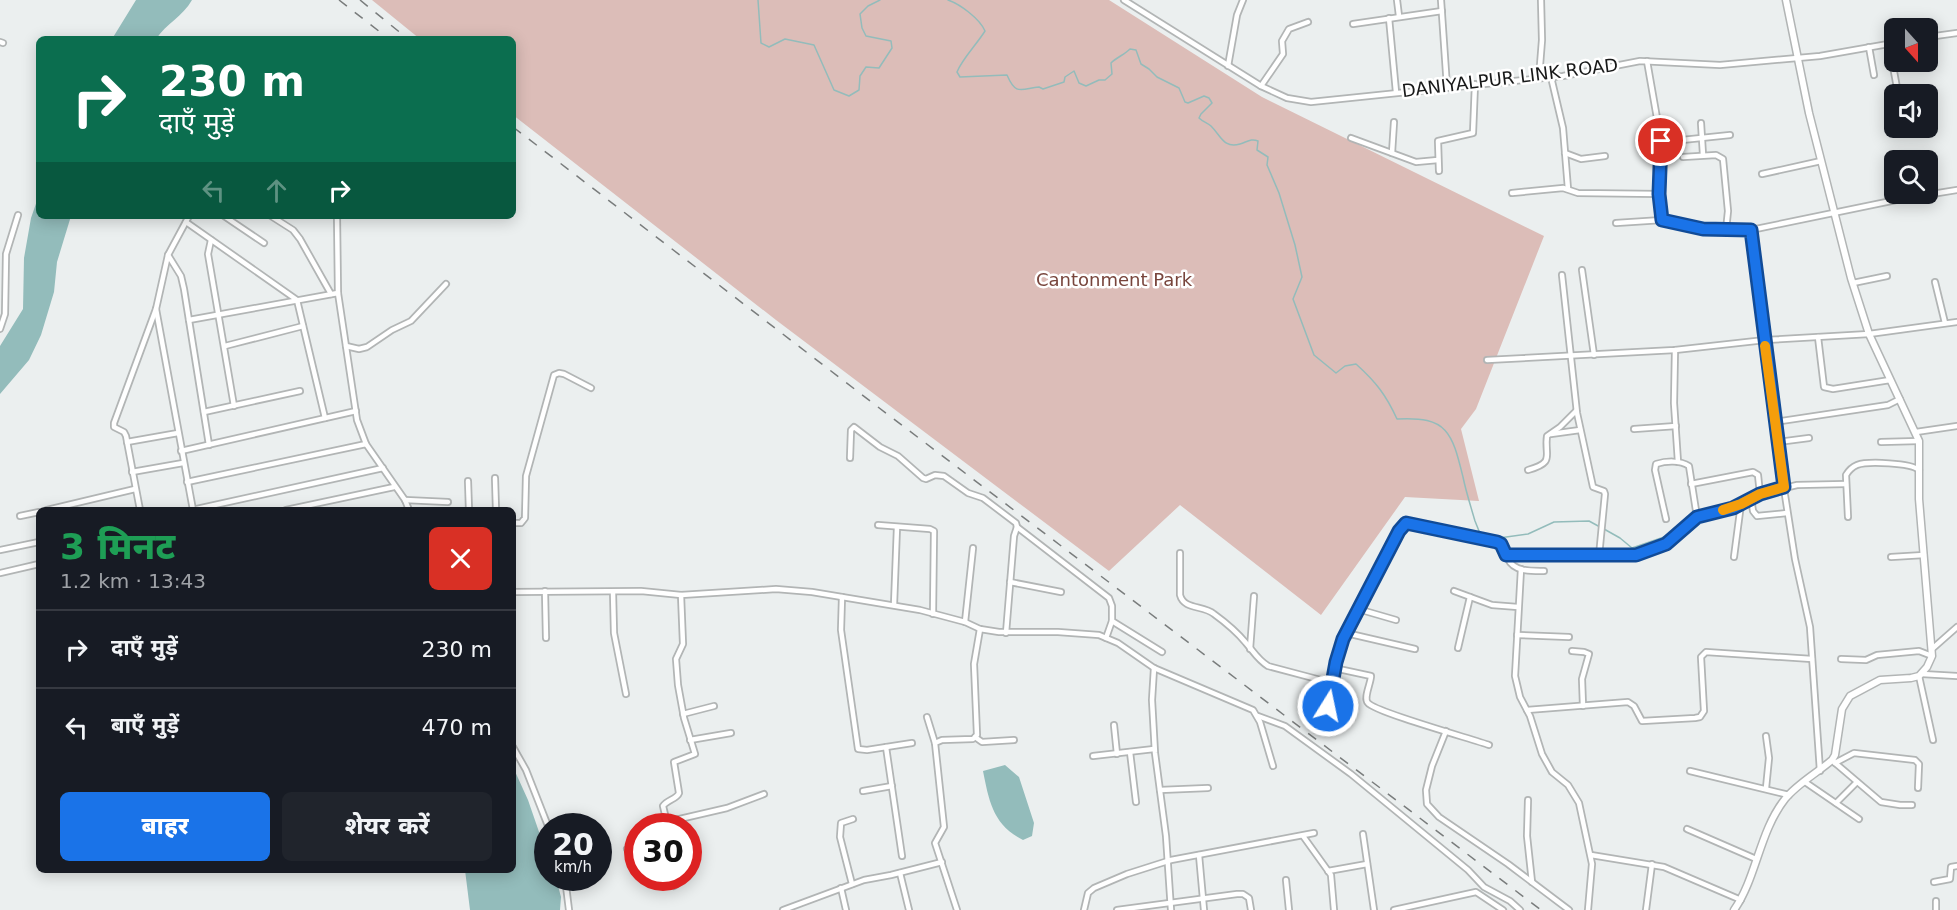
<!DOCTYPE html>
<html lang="hi">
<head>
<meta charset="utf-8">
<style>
  :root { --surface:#171b24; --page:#20242c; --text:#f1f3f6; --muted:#9ea1a6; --line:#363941; --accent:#1a73e8 }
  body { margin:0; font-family:"DejaVu Sans","Noto Sans Devanagari",sans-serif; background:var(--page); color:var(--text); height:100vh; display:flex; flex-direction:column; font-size:22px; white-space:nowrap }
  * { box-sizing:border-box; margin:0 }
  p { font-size:20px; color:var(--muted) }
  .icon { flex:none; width:33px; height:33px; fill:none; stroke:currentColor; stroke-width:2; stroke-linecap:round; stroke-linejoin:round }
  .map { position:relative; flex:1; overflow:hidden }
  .details { position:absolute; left:36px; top:507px; width:480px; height:366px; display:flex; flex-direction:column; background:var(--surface); border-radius:9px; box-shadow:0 3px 15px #0003 }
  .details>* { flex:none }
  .banner { position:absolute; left:36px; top:36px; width:480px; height:183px; border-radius:9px; box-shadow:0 3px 15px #0003; background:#0b6e4f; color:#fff; overflow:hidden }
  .needle { width:39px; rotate:159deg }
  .fabs { position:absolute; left:1884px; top:18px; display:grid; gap:12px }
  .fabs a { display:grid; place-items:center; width:54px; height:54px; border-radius:9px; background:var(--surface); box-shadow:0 3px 15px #0003; font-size:30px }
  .speed { position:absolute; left:534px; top:813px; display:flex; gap:12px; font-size:30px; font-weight:700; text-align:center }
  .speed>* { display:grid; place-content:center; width:78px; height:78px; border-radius:50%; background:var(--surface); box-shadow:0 3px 15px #0003; line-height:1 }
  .speed small { font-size:15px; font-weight:400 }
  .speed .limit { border:9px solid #d22; background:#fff; color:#111 }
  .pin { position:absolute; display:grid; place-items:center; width:51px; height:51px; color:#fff; margin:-26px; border:3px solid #fff; border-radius:50%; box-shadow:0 2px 6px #0007 }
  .me { position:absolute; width:66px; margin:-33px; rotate:10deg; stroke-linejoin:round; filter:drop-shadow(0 0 4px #0008) }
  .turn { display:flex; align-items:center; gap:21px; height:126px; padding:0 24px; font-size:27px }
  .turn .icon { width:78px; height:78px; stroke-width:2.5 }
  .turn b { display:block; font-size:42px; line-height:51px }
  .lanes { display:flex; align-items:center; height:57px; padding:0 24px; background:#0003; justify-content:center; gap:30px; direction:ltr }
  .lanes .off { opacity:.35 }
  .round { display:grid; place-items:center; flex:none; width:63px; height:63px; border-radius:9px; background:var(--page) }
  .summary { display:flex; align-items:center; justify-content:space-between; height:102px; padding:0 24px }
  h1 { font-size:36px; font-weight:800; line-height:45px; color:#1e9e55 }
  .primary-button { display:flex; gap:12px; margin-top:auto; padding:12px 24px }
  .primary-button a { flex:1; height:69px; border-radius:9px; background:var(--accent); color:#fff; font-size:24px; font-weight:800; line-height:69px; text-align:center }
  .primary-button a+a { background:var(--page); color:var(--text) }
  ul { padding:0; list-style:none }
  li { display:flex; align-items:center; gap:18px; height:78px; padding:0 24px; border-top:2px solid var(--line) }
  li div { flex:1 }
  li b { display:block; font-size:22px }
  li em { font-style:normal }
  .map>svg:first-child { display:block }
  .green { fill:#dcbdb8 }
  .water { fill:#93bcbb }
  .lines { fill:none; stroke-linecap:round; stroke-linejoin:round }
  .stream { stroke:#93bcbb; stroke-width:1.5 }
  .minor-casing { stroke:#b2b5b5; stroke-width:8 }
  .tertiary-casing { stroke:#b2b5b5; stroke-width:9 }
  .minor { stroke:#fff; stroke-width:4.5 }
  .tertiary { stroke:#fff; stroke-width:6 }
  .rail { stroke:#797c7c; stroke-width:1.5; stroke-dasharray:10 10; stroke-linecap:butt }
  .route-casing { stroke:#114b97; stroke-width:15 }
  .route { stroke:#1a73e8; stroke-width:10 }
  .slow { stroke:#f59e0b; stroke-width:10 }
  .labels { text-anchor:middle; stroke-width:5; stroke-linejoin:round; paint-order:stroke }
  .street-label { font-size:18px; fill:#181919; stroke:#fff }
  .park-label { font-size:18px; fill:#78453c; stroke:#fff }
</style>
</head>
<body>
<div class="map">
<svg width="1957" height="910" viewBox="0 0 1957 910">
  <rect width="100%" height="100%" fill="#ebefef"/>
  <polygon class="green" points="372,0 1109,0 1262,97 1544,236 1476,409 1461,429 1479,501 1405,497 1321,615 1180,505 1109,571 776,320 513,115 513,39 420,39"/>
  <g class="water">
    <path d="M136,0H192C183,16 166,24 156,39H112Z"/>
    <polygon points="39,195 39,216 71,216 57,262 54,292 41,335 29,360 0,394 0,346 23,309 24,258 31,218"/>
    <path d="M1005,765L1019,777L1034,823L1032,836L1023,840C993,825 989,801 983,771Z"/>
    <polygon points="513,767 528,800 547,855 548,878 556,878 561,897 560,910 470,910 465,870 513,870"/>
  </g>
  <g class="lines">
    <g class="stream">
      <polyline points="758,0 761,43 769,47 785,39 814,45 834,90 849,96 859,90 860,76 866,67 879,68 892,48 891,41 866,36 862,28 860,14 868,6 880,0"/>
      <path d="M948,0C960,4 980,19 985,31C977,44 962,59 957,72L960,77L1007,75C1016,96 1021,89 1039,87L1043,89L1064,82L1065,77L1074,71L1079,83L1086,86L1099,80H1105L1112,74L1111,63C1117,57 1124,55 1130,49L1136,50L1141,64L1149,69L1157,77L1179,88L1185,102L1188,103L1204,96L1209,98L1212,103L1201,114L1199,118C1203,122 1208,123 1211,126C1221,136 1224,149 1240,144C1247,142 1251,138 1258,141L1257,150L1268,157L1267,165L1279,193L1295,245L1302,277L1293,299L1314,355L1336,373L1345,366L1356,364C1376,382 1386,395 1397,419C1448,416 1452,433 1463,477C1466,492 1471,507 1475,521L1479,531L1486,537L1499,538L1528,534L1554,522L1589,521L1600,527"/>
      <polyline points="1604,529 1620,538 1632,548 1667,536"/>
    </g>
    <g class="minor-casing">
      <g id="minor">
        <polyline points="1124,0 1261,86 1287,98 1311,102 1563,76 1640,61 1720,65 1820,56 1894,43"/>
        <polyline points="1397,0 1399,16"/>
        <polyline points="1441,0 1447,87"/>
        <polyline points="1389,18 1396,92"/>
        <polyline points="1353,24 1442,11"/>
        <polyline points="1928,37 1957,33"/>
        <polyline points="0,42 3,43"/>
        <polyline points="1889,44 1897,88"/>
        <polyline points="1869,47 1874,75"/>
        <polyline points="1647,61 1661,141 1659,194 1661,216 1666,222 1703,229 1751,230 1901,199 1957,190"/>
        <polyline points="1228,66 1237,15 1243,0"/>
        <polyline points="1551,77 1563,128 1568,189"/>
        <polyline points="1539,78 1542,40 1541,0"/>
        <polyline points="1261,86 1283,54 1282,41 1289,29 1308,22"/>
        <polyline points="1701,123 1703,155"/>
        <polyline points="1351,138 1416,162 1438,160"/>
        <polyline points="1682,140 1730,135"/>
        <polyline points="1392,153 1394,122"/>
        <polyline points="1565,153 1581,159 1605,156"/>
        <polyline points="1683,157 1716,155 1723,159 1728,211 1726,230"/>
        <polyline points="1439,171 1438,141 1473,133 1475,84"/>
        <polyline points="1762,174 1821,161"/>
        <polyline points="1512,193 1563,188 1578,193 1659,194"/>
        <polyline points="189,216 168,255 181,276 184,289 209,445"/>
        <polyline points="224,216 264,243"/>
        <polyline points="271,216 293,230 300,239 331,294"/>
        <polyline points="337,216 338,293 357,420 366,444 405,500 409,510"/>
        <polyline points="186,222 297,300 325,418"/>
        <polyline points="1616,223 1662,220"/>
        <polyline points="1751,230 1785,495 1795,559 1810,627 1820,771"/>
        <polyline points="211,240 208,254 234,406"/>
        <polyline points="1582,270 1594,355"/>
        <polyline points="1562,275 1577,413 1593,487 1604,491 1605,494 1599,556"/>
        <polyline points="1935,282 1945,323"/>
        <polyline points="1853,283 1887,276"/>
        <polyline points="156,309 193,510"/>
        <polyline points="189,320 338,293"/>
        <polyline points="0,329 5,314 6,254 18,215"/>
        <polyline points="1818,337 1824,387 1833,389 1890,380"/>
        <polyline points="225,346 303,326"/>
        <polyline points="346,346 359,349 367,347 392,330 411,321 446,284"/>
        <polyline points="1675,350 1674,403 1678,462"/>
        <polyline points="1487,360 1675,350 1765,340 1869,334 1957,322"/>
        <polyline points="204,412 300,391"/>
        <polyline points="1775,422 1888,405 1900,399"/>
        <polyline points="1634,429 1676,426"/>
        <polyline points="1916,432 1957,426"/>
        <polyline points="1551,434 1580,430"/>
        <polyline points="127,442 178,433"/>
        <polyline points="1778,442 1809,438"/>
        <polyline points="1881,442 1919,441"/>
        <polyline points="181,451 356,411"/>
        <polyline points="850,458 851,430 854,427 880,447 898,456 923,478 926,479 935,475 944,476 968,493 983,498 1016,523 1017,527 1014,536 1006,633"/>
        <path d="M1528,470C1556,462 1544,456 1547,436L1560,427L1576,411"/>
        <polyline points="132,472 183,463"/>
        <polyline points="495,478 496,510"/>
        <polyline points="468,481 469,510"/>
        <polyline points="187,482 366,444"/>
        <polyline points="1691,484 1753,472 1758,475 1760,494"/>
        <polyline points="1751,498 1753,511 1757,516 1787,513"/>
        <polyline points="405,500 448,502"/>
        <polyline points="47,510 135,489"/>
        <polyline points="140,510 126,436 124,432 114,427 114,423 156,309 168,255"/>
        <polyline points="192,510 383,468"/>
        <polyline points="286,510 394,487"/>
        <polyline points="20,516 39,512"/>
        <path d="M1848,517L1846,475C1849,470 1852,467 1857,465C1868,461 1911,463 1919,470"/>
        <path d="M1666,519L1655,470L1656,464C1666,461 1680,460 1689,466L1697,517"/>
        <polyline points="513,523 521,523 525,518 526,476 554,375 559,373 564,374 591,388"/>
        <polyline points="878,525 930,529 934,531 933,614"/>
        <polyline points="1017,527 1109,598 1112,606 1112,621 1162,652"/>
        <polyline points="0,550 39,542"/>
        <path d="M1180,553V595C1184,610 1203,605 1214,614C1225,622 1237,632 1246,643C1253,651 1258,660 1268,666L1332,683"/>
        <polyline points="1506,555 1636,555 1666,544 1697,517 1733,508 1760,494 1797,485 1846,484"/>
        <polyline points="1734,557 1741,504"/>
        <polyline points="1891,557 1924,555"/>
        <polyline points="1521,569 1515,676 1520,697 1530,716 1542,754 1552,772 1568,785 1579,803 1592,864 1588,910"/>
        <polyline points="0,573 39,564"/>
        <polyline points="1010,582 1061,592"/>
        <polyline points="545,591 546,638"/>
        <polyline points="1454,591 1492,605 1518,607"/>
        <polyline points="513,592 641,591 681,595 776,589 812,592 920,610 965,622 980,629 999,632 1058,632 1099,635 1118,643 1154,668 1253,710 1260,722 1273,766"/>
        <polyline points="613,592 614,633 626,694"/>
        <polyline points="842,597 841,630 858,749 867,750 912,743"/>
        <polyline points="894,605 897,527"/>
        <polyline points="1358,609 1396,620"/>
        <polyline points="965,622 973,548"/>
        <polyline points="1346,633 1415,649"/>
        <polyline points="1517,635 1569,637"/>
        <polyline points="1106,638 1112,621"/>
        <polyline points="1458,648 1470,597"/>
        <polyline points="1250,649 1254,596"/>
        <polyline points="1932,649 1957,627"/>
        <polyline points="1572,651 1584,652 1589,654 1582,679 1583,706"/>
        <polyline points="1841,659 1866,660 1877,655 1919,651 1932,656"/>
        <polyline points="1154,668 1152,700 1155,753 1166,836 1171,910"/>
        <path d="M1334,668L1371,676C1371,683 1363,698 1368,703C1375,712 1472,739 1489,745"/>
        <polyline points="1922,674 1957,676"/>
        <polyline points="1919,676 1933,740"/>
        <polyline points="1527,710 1628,702 1634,706 1642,721 1695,718 1700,717 1704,711 1701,657 1706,652 1812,659"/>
        <polyline points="683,714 714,706"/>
        <polyline points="1258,716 1285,726 1351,774 1468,870 1484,887 1510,901 1520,910"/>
        <polyline points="927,717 935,743"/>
        <polyline points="1114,725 1117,754"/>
        <path d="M1324,728L1339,649L1403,525L1410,523L1418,524L1497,542C1503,547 1505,552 1508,559C1514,572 1532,571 1544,571"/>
        <polyline points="1446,731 1432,766 1426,790 1427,804 1439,817 1508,864 1569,910"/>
        <polyline points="975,737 982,742 1014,740"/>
        <polyline points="690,740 731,733"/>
        <polyline points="513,747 526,770 548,826"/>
        <polyline points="886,747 902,856"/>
        <polyline points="1130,752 1136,802"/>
        <polyline points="1093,756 1154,749"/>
        <polyline points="1834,762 1881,802 1900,805 1912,805"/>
        <polyline points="1835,763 1854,753 1915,760 1919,764 1918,788"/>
        <polyline points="1690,771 1789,795"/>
        <polyline points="1805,782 1859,819"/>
        <polyline points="1766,788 1769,758 1766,736"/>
        <polyline points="1160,790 1208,788"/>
        <polyline points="863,791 892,786"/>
        <polyline points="1528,800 1527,836 1532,882"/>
        <polyline points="1836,803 1857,782"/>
        <path d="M667,823L663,806C667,800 677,799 679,793L674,762L695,754L684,718L678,685L676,659L683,644L681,595"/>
        <polyline points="663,826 671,821 727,808 764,794"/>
        <polyline points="1687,829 1756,859"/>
        <polyline points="1363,834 1374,910"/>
        <polyline points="1303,836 1331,875 1334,910"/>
        <polyline points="627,849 638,844"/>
        <polyline points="1199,855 1204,910"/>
        <polyline points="1591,855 1664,867 1741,900"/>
        <polyline points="1328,871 1367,864"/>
        <polyline points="900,873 909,910"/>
        <polyline points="565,878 569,910"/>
        <polyline points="670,878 674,886"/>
        <polyline points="1286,880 1289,910"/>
        <polyline points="1934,882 1950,879 1951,867 1957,866"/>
        <polyline points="852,884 840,837 841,823 853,819"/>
        <polyline points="841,888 846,910"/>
        <polyline points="783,910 864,880 891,875 942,862"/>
        <polyline points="957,910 935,843 944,827 935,743 942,740 973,739 977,735 974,664 980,629"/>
        <polyline points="1084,910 1088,893 1094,888 1127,874 1171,860 1314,833"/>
        <polyline points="1117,910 1237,894 1243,894 1249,898 1251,910"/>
        <polyline points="1394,910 1476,892 1503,910"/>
        <polyline points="1646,910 1652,864"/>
        <polyline points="1936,910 1936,901"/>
      </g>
    </g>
    <g class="tertiary-casing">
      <path id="tertiary" d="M1734,910C1757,877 1759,832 1785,799C1797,784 1817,773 1832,760L1835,755L1842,709L1850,696L1880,680L1911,678L1919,676L1927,667L1932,656L1919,499V441L1869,334L1851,278L1809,113L1786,0"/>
    </g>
    <use href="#minor" class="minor"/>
    <use href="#tertiary" class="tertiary"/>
    <g class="rail">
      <polyline points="339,0 389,39"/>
      <polyline points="360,0 408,39"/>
      <polyline points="513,127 874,404 1541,910"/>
    </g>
  </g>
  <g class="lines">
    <g class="route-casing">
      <polyline id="route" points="1328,706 1336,662 1343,639 1399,531 1406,523 1497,542 1501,544 1506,555 1636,555 1666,544 1697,517 1733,508 1760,494 1784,487 1751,230 1703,229 1662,220 1659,194 1661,141"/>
    </g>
    <use href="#route" class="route"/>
    <polyline class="slow" points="1723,510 1741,504 1760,494 1784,487 1765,346"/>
  </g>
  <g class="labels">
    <g class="street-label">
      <text transform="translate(1510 78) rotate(-7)" y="6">DANIYALPUR LINK ROAD</text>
    </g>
    <g class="park-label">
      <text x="1114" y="286">Cantonment Park</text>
    </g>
  </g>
</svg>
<div class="fabs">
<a><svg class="needle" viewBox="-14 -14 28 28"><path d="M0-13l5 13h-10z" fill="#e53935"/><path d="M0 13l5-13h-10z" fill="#9ea1a6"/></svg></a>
<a><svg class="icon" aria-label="sound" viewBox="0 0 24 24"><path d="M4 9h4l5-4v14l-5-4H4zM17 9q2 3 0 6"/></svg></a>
<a><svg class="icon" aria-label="search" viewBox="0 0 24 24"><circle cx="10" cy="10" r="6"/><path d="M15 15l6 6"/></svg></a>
</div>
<div class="speed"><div>20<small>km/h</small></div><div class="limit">30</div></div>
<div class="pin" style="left:1661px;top:141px;background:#d93025"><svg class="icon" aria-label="arrive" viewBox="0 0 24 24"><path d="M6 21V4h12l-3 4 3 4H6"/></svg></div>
<svg class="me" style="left:1328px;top:706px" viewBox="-20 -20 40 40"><circle r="17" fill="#1a73e8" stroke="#fff" stroke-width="3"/><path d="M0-11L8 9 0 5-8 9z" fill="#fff"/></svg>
<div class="banner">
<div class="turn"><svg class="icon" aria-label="right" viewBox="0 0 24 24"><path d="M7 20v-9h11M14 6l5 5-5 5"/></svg><div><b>230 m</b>दाएँ मुड़ें</div></div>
<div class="lanes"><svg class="icon off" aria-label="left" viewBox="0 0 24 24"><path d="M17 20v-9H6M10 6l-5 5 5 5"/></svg><svg class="icon off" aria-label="ahead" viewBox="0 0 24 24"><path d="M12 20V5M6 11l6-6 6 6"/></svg><svg class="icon" aria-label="right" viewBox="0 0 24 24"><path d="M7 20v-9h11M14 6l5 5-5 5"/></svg></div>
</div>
<section class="details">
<div class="summary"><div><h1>3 मिनट</h1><p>1.2 km · 13:43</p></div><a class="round" style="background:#d93025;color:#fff"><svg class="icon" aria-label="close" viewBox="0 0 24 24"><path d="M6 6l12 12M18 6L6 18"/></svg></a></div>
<ul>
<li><svg class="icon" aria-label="right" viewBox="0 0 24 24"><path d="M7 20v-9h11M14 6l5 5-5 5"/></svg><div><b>दाएँ मुड़ें</b></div><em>230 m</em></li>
<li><svg class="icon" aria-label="left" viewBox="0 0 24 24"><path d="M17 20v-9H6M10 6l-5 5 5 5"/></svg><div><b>बाएँ मुड़ें</b></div><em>470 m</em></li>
</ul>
<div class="primary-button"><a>बाहर</a><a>शेयर करें</a></div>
</section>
</div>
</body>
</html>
